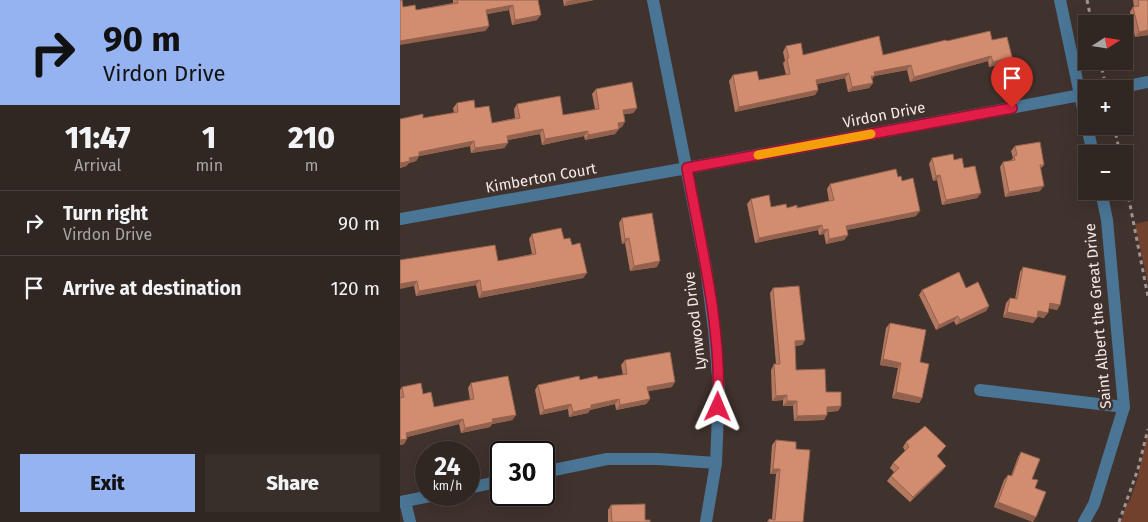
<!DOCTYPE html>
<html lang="en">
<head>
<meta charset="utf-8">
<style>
  :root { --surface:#302622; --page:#382e2a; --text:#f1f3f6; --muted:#a8a5a5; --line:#4b4340; --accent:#95b2f1 }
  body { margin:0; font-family:"Fira Sans",sans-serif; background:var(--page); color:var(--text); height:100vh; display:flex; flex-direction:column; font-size:19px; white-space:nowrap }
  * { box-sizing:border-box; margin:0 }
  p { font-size:16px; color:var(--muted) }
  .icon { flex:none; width:28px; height:28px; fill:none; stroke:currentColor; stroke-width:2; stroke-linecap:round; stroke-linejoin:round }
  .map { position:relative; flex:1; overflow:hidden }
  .drawer { display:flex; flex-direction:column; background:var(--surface); width:400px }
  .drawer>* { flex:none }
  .guide { background:#95b2f1; color:#111; overflow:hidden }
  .needle { width:32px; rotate:78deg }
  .fabs { position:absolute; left:678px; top:15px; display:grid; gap:10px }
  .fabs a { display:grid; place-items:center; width:55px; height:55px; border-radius:0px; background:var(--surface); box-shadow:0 5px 20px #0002,0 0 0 1px var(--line); font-size:25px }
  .speed { position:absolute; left:15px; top:441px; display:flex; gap:10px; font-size:25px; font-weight:700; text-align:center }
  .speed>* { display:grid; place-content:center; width:65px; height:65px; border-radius:50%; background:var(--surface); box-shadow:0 5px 20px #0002,0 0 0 1px var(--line); line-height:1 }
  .speed small { font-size:12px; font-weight:400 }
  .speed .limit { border:2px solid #111; border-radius:8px; background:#fff; color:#111 }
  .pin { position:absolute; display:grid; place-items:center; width:42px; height:42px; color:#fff; margin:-51px -21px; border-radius:50% 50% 50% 0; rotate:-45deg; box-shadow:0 0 5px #0007 }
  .pin .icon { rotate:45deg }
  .me { position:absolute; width:55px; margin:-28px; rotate:1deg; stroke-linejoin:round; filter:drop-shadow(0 0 4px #0008) }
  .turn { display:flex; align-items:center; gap:18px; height:105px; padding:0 20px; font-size:22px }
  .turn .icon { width:65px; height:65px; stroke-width:2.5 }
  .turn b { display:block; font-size:35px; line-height:42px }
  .eta { display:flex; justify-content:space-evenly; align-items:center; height:85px; text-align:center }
  .eta b { font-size:30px; font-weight:800; line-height:35px }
  .button { display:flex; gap:10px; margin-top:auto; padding:10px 20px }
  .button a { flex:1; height:58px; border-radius:0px; background:var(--accent); color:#111; font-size:20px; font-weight:800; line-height:58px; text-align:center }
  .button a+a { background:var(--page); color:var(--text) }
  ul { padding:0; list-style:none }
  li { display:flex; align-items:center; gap:15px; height:65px; padding:0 20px; border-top:1px solid var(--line) }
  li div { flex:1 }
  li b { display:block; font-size:19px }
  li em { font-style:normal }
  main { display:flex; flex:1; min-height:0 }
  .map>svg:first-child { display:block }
  .green { fill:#71412d }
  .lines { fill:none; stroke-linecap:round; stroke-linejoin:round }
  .path { stroke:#a09590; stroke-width:3; stroke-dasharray:4 4; stroke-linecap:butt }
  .minor { stroke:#4a7595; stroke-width:12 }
  .wall { fill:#b57860 }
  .shaded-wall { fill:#93624e }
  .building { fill:#d28c70; stroke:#93624e }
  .route-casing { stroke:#92132f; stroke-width:12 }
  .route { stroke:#e11d48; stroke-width:9 }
  .slow { stroke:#f59e0b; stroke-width:9 }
  .labels { text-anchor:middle; stroke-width:5; stroke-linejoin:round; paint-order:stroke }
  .street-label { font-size:15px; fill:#f5ece8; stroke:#40322d }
</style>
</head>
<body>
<main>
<section class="drawer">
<div class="guide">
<div class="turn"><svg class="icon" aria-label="right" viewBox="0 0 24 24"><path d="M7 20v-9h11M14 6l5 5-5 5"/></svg><div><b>90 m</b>Virdon Drive</div></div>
</div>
<div class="eta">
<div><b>11:47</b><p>Arrival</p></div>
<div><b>1</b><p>min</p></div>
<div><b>210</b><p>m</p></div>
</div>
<ul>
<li><svg class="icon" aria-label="right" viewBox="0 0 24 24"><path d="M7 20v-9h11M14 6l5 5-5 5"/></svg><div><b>Turn right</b><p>Virdon Drive</p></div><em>90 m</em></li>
<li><svg class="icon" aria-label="arrive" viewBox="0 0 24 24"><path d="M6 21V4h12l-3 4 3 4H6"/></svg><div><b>Arrive at destination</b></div><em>120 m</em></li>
</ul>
<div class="button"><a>Exit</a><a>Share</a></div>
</section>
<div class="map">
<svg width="748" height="522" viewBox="0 0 748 522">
  <rect width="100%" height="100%" fill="#40322d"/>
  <g class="green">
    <polygon points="748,221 748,284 735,224"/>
    <polygon points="748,432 748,522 721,522 726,505 730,500 737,480"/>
  </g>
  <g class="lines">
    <g class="path">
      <polyline points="687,0 692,24"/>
      <polyline points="700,61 704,78"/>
      <polyline points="714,126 720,154"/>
      <polyline points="724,174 748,297"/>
      <polyline points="719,522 738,469 748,429"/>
    </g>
    <g class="minor">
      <polyline points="253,0 306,268 314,330 319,389 316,463 306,522"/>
      <polyline points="660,0 686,123"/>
      <polyline points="713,89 748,82"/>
      <polyline points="687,126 693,154"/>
      <polyline points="0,219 287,168 686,94"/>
      <polyline points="580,390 724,407"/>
      <polyline points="144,472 207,459 258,459 316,463"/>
      <polyline points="69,488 101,481"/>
      <polyline points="5,501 10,522"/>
      <polyline points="0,502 35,495"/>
      <polyline points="684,522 694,504 724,407 707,220 701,191"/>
    </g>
  </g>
  <g class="wall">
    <polygon points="53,0 138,0 137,20 112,25 109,10 87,14 89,26 85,31 3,7 16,10 53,3"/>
    <polygon points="163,0 194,0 164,6"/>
    <polygon points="733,0 748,0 748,35 735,37 730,12 733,7 734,7"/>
    <polygon points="592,40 612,57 608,62 589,67 588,61 510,82 507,70 474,76 472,79 473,83 469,88 448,92 445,78 417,84 418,90 415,95 335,112 329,81 333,75 359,80 386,75 383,63 385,61 383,52 386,46 403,55 483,55 547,41"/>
    <polygon points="196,89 237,108 233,113 224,114 222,127 219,128 215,134 185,140 184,136 142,145 140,134 108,140 108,143 104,148 71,153 70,146 19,156 16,161 9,163 6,166 0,168 0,119 23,118 54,113 53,108 57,103 75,108 92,123 115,118 114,109 117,104 163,115 195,109 192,94"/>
    <polygon points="615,146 644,165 641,168 640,191 605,197 600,167 603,162 610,161 613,158 611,151"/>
    <polygon points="532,158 564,168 581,193 577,198 542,205 537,180 533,181 529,164"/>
    <polygon points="498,177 502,181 516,216 446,230 448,235 444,240 426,244 424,234 419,235 418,230 355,243 347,204 351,199 371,207 397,208 429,201 427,189 430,184"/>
    <polygon points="222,218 257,267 230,271 225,243 222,244 219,223"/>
    <polygon points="132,234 164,239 172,245 187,273 183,278 79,298 76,285 16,296 14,286 0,260 98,261 132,254 129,239"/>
    <polygon points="623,267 660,305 657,310 649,308 644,318 637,316 633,323 603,317 606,303 610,298 615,299 620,272"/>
    <polygon points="373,288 405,340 402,345 395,346 396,370 426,392 441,406 438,411 427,412 424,420 394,421 393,406 383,406 383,400 372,401 371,370 374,364 376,364 370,293"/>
    <polygon points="566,288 589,306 586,311 556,325 554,321 536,330 519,295 522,290"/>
    <polygon points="490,323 520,362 522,398 519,403 492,398 498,368 480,365 486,328"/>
    <polygon points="225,360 272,387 248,391 250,399 246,404 216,410 215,404 190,410 188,413 169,417 168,409 140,415 135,390 138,385 180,380 198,379 223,375 221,365"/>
    <polygon points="71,383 116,415 112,420 92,424 90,427 61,433 59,424 7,437 4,444 0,445 0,390 2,387 23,394 34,407 70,400 68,388"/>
    <polygon points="376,440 396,449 403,522 367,522 369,519 372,519 376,474 370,474 372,445"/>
    <polygon points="506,442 546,446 537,456 546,466 542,471 510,502 487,481 494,472 490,468 493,463 505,451 503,447"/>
    <polygon points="621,452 635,488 633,522 594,507 604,480 608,475 611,476 618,457"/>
    <polygon points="211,505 245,520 250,522 208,522 208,510"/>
  </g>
  <g class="shaded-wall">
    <polygon points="173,0 194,0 164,6 167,1"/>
    <polygon points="113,5 109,10 82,15 86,10"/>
    <polygon points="141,15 137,20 112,25 115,20"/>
    <polygon points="89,26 85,31 0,45 0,41"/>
    <polygon points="748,30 748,35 735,37 739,32"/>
    <polygon points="591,56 588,61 510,82 514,77"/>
    <polygon points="612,57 608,62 589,67 593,62"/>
    <polygon points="511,65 507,70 474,76 471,81 471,77 474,72"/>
    <polygon points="449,73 445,78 412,85 416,80"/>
    <polygon points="473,83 469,88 448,92 452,87"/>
    <polygon points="418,90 415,95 335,112 339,107"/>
    <polygon points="237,108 233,113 220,115 223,110"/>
    <polygon points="225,122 222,127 214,128 218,123"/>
    <polygon points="143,129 140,134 103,141 107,136"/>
    <polygon points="219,129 215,134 185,140 188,135"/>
    <polygon points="188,131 184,136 142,145 145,139"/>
    <polygon points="74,141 70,146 15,157 19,152"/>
    <polygon points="108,143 104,148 71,153 75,148"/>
    <polygon points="19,156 16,161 9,163 6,166 0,168 0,163 9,158"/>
    <polygon points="540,175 537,180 533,181 536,176"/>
    <polygon points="644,186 640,191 605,197 609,192"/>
    <polygon points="581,193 577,198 542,205 546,200"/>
    <polygon points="520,211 516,216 442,231 446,226"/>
    <polygon points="422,225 418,230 355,243 359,238"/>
    <polygon points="428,229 424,234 419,235 423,230"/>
    <polygon points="448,235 444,240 426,244 429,239"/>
    <polygon points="229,238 225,243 222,244 225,239"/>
    <polygon points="260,261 257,267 230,271 234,266"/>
    <polygon points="187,273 183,278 79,298 82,292"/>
    <polygon points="80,280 76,285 16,296 19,291"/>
    <polygon points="17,281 14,286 0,289 0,284"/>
    <polygon points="650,303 660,305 657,310 646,308"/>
    <polygon points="589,306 586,311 556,325 560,320"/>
    <polygon points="638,311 648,313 644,318 634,316"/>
    <polygon points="607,312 637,318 633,323 603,317"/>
    <polygon points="558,316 554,321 536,330 539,325"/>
    <polygon points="405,340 402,345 391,346 395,341"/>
    <polygon points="483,359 501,363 498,368 480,365"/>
    <polygon points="275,382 272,387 244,392 247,387"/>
    <polygon points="496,392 522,398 519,403 492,398"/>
    <polygon points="387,395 383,400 372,401 376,396"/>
    <polygon points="219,399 215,404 190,410 188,413 169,417 173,412 191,405"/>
    <polygon points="250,399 246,404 216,410 220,405"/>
    <polygon points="387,401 397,401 393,406 383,406"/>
    <polygon points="171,404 168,409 140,415 144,410"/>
    <polygon points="441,406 438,411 423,412 427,407"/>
    <polygon points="116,415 112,420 92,424 90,427 61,433 65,428 92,419"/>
    <polygon points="427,415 424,420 394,421 397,416"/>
    <polygon points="63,419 59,424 3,438 6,433"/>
    <polygon points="7,439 4,444 0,445 0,440"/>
    <polygon points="546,466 542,471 510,502 513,497"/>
    <polygon points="373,469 380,469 376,474 370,474"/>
    <polygon points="598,502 636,517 633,522 594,507"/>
  </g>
  <g class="building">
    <polygon points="0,0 2,0 3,7 15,5 16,10 58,3 57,0 138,0 141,15 115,20 113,5 86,10 89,26 0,41"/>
    <polygon points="738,0 748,0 748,30 739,32 733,7 739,6"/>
    <polygon points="590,31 592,40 607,37 612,57 593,62 591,56 514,77 511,65 474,72 475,76 471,76 473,83 452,87 449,73 416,80 418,90 339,107 333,75 357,71 359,80 390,74 387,58 389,58 386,46 401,43 403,55 479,36 483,55 546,40 547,41"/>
    <polygon points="232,82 237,108 223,110 225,122 218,123 219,129 188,135 188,131 145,139 143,129 107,136 108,143 75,148 74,141 19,152 19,156 9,158 10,161 0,163 0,119 23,114 23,118 58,112 57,103 74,100 75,108 89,106 92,123 120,118 117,104 160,96 163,115 199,109 196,89"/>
    <polygon points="640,142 644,165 640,165 644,186 609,192 603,162 615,160 614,156 617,155 615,146"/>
    <polygon points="553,154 554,160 562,158 564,168 575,166 581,193 546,200 540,175 536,176 532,158"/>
    <polygon points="496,169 498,177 501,176 502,181 513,178 520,211 446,226 448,235 429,239 428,229 423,230 422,225 359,238 351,199 369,195 371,207 386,204 387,208 397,205 397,208 434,200 430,184"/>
    <polygon points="252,213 260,261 234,266 229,238 225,239 222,218"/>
    <polygon points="161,228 164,239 170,238 172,245 180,243 187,273 82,292 80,280 19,291 17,281 0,284 0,260 95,245 98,261 136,254 132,234"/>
    <polygon points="623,267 666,276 660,305 650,303 648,313 638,311 637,318 607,312 610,298 617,299"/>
    <polygon points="559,272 566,288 578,282 589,306 560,320 558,316 539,325 522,290"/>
    <polygon points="399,286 405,340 395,341 396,370 425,369 426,392 441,392 441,406 427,407 427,415 397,416 397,401 387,401 387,395 376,396 374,364 380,364 373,288"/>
    <polygon points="490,323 526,330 520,362 529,364 522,398 496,392 501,363 483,359"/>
    <polygon points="270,352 275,382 247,387 250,399 220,405 219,399 191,405 191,408 173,412 171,404 144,410 138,385 179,376 180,380 197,376 198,379 227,374 225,360"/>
    <polygon points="108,376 116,415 92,419 93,422 65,428 63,419 6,433 7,439 0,440 0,398 4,397 2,387 21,383 23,394 31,392 34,407 74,399 71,383"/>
    <polygon points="525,426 546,446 537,456 546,466 513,497 491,476 499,468 493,463 509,447 506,442"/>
    <polygon points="376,440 396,442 396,449 410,450 403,522 369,522 369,519 375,520 380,469 373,469"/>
    <polygon points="621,452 640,459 632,479 638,480 635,488 646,492 636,517 598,502 608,475 612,476"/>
    <polygon points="245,504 245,520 250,520 250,522 212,522 211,505"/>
  </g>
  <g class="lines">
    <g class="route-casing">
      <path id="route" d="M318,407C322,327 301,246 287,168L612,108"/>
    </g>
    <use href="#route" class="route"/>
    <polyline class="slow" points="358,155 471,134"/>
  </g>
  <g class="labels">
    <g class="street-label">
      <text transform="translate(484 115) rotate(-11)" y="5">Virdon Drive</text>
      <text transform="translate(141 178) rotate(-10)" y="5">Kimberton Court</text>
      <text transform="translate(698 316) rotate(-95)" y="5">Saint Albert the Great Drive</text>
      <text transform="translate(295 321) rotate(-97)" y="5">Lynwood Drive</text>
    </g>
  </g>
</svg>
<div class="fabs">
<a><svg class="needle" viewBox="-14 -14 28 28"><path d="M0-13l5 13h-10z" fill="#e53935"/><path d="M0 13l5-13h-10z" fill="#a8a5a5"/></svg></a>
<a>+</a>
<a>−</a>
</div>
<div class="speed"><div>24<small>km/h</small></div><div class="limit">30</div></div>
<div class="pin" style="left:612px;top:108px;background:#d93025"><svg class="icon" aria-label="arrive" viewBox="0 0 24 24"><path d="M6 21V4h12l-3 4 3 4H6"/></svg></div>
<svg class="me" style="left:318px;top:407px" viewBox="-20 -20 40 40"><path d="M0-17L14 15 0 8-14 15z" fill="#e11d48" stroke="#fff" stroke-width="4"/></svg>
</div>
</main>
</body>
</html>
